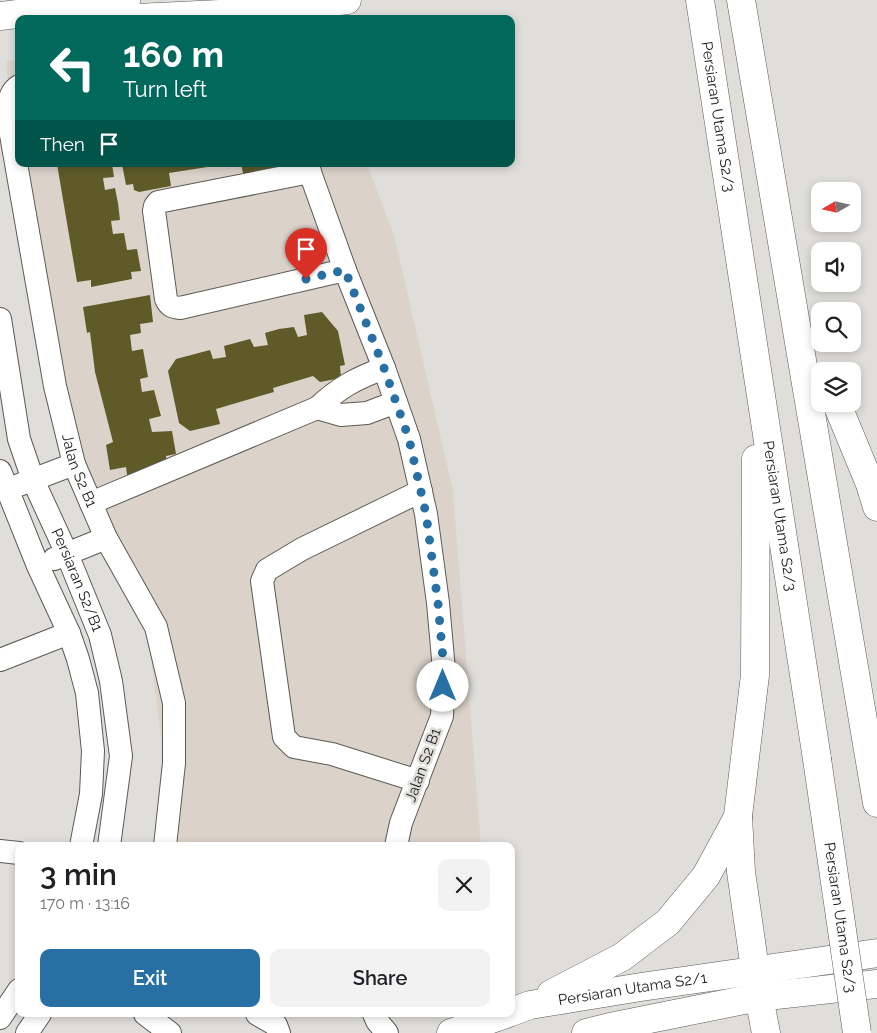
<!DOCTYPE html>
<html lang="en">
<head>
<meta charset="utf-8">
<style>
  :root { --surface:#fff; --page:#f2f2f2; --text:#202124; --muted:#757577; --accent:#286fa3 }
  body { margin:0; font-family:Raleway,sans-serif; background:var(--page); color:var(--text); height:100vh; display:flex; flex-direction:column; font-size:19px; white-space:nowrap }
  * { box-sizing:border-box; margin:0 }
  p { font-size:16px; color:var(--muted) }
  .icon { flex:none; width:28px; height:28px; fill:none; stroke:currentColor; stroke-width:2; stroke-linecap:round; stroke-linejoin:round }
  .map { position:relative; flex:1; overflow:hidden }
  .sheet { position:absolute; left:15px; top:842px; width:500px; height:175px; display:flex; flex-direction:column; background:var(--surface); border-radius:10px; box-shadow:0 2px 8px #0003 }
  .sheet>* { flex:none }
  .banner { position:absolute; left:15px; top:15px; width:500px; height:152px; border-radius:10px; box-shadow:0 2px 8px #0003; background:#00695c; color:#fff; overflow:hidden }
  .needle { width:32px; rotate:261deg }
  .tools { position:absolute; left:811px; top:182px; display:grid; gap:10px }
  .tools a { display:grid; place-items:center; width:50px; height:50px; border-radius:10px; background:var(--surface); box-shadow:0 2px 8px #0003; font-size:25px }
  .pin { position:absolute; display:grid; place-items:center; width:42px; height:42px; color:#fff; margin:-51px -21px; border-radius:50% 50% 50% 0; rotate:-45deg; box-shadow:0 0 5px #0007 }
  .pin .icon { rotate:45deg }
  .me { position:absolute; width:55px; margin:-28px; rotate:0deg; stroke-linejoin:round; filter:drop-shadow(0 0 4px #0008) }
  .turn { display:flex; align-items:center; gap:18px; height:105px; padding:0 25px; font-size:22px }
  .turn .icon { width:65px; height:65px; stroke-width:2.5 }
  .turn b { display:block; font-size:35px; line-height:42px }
  .then { display:flex; align-items:center; height:48px; padding:0 25px; background:#0003; gap:10px; font-size:19px }
  .round { display:grid; place-items:center; flex:none; width:52px; height:52px; border-radius:10px; background:var(--page) }
  .head { display:flex; align-items:center; justify-content:space-between; height:85px; padding:0 25px }
  h1 { font-size:30px; font-weight:600; line-height:38px }
  .cta { display:flex; gap:10px; margin-top:auto; padding:10px 25px }
  .cta a { flex:1; height:58px; border-radius:10px; background:var(--accent); color:#fff; font-size:20px; font-weight:600; line-height:58px; text-align:center }
  .cta a+a { background:var(--page); color:var(--text) }
  .map>svg:first-child { display:block }
  .built { fill:#dbd3ca }
  .building { fill:#5e5b29 }
  .lines { fill:none; stroke-linecap:round; stroke-linejoin:round }
  .minor-casing { stroke:#5c5a57; stroke-width:24 }
  .major-casing { stroke:#5c5a57; stroke-width:29 }
  .minor { stroke:#fff; stroke-width:22 }
  .major { stroke:#fff; stroke-width:28 }
  .major-bridge-casing { stroke:#5c5a57; stroke-width:29; stroke-linecap:butt }
  .major-bridge { stroke:#fff; stroke-width:28 }
  .route { stroke:#286fa3; stroke-width:9; stroke-dasharray:0 16.2 }
  .labels { text-anchor:middle; stroke-width:5; stroke-linejoin:round; paint-order:stroke }
  .street-label { font-size:15px; fill:#1c1b1a; stroke:#e0dedb }
</style>
</head>
<body>
<div class="map">
<svg width="877" height="1033" viewBox="0 0 877 1033">
  <rect width="100%" height="100%" fill="#e0dedb"/>
  <polygon class="built" points="19,60 19,164 367,164 394,235 453,491 481,846 158,846 164,761 147,627 71,447 18,186 6,61"/>
  <g class="building">
    <polygon points="57,164 112,164 114,177 103,178 105,190 115,188 118,203 120,220 111,221 113,234 124,233 127,250 137,249 141,271 131,272 132,279 91,287 91,280 77,282"/>
    <polygon points="122,164 220,164 220,165 169,173 171,186 139,192 134,190 133,184 126,185"/>
    <polygon points="241,164 281,164 281,173 252,179 243,173"/>
    <polygon points="150,295 153,322 140,324 141,333 130,335 132,351 143,349 148,377 140,379 142,392 154,390 161,416 149,419 152,432 172,431 176,454 166,456 167,464 127,475 126,467 110,470 106,445 113,442 95,372 90,332 87,333 83,307"/>
    <polygon points="322,312 338,331 345,365 340,366 341,378 320,382 313,376 273,388 274,392 216,409 220,424 190,431 179,423 168,371 176,359 210,350 213,359 226,357 224,346 250,339 254,347 268,345 265,333 279,329 294,327 298,337 307,335 304,315"/>
  </g>
  <g class="lines">
    <g class="minor-casing">
      <g id="minor">
        <path id="s1" d="M19,86C10,91 9,102 7,112L55,386L74,464L106,538L156,627L174,703V763L165,846"/>
        <polyline points="307,164 345,270 384,368 409,439 426,514 438,603 444,670 442,716 401,823 396,846"/>
        <path d="M310,172L158,202L155,206L154,211L166,299C169,306 172,307 180,308L345,270"/>
        <path id="s2" d="M0,319L19,439L33,480L67,554L100,635L111,681L121,756L109,846"/>
        <polyline points="317,408 341,415 367,413 396,402"/>
        <polyline points="0,471 38,566 69,633 78,659 87,693 93,751 91,794 81,846"/>
        <polyline points="19,485 74,464"/>
        <path d="M91,503L317,408C340,387 355,379 384,368"/>
        <polyline points="54,559 106,538"/>
        <polyline points="0,660 69,633"/>
        <polyline points="418,781 332,754 294,747 284,737 262,581 267,570 302,549 421,491"/>
        <polyline points="0,851 19,853"/>
        <polyline points="145,1014 170,1033"/>
        <polyline points="257,1014 276,1025 279,1033"/>
        <polyline points="374,1014 377,1021 387,1033"/>
        <polyline points="0,1018 19,990"/>
        <polyline points="27,1033 40,1014"/>
      </g>
    </g>
    <g class="major-casing">
      <g id="major">
        <path id="s3" d="M700,0L817,759"/>
        <polyline points="741,0 877,803"/>
        <polyline points="107,2 126,16 137,18 240,13 347,0"/>
        <polyline points="0,16 126,1"/>
        <polyline points="837,404 870,484 877,507"/>
        <polyline points="756,459 755,675 738,816 741,872 759,997 766,1033"/>
        <polyline points="551,994 622,957 668,922 706,876 738,817"/>
        <path id="s4" d="M511,1012L530,1005L641,987L877,953"/>
        <polyline points="451,1033 506,1014"/>
        <polyline points="586,1033 610,1027 759,997 877,984"/>
      </g>
    </g>
    <use href="#minor" class="minor"/>
    <use href="#major" class="major"/>
    <g class="major-bridge-casing">
      <g id="major-bridge">
        <path id="s5" d="M817,759L857,1033"/>
      </g>
    </g>
    <use href="#major-bridge" class="major-bridge"/>
  </g>
  <g class="lines">
    <polyline class="route" points="306,279 345,270 384,368 409,439 426,514 438,603 444,670 443,686"/>
  </g>
  <g class="labels">
    <g class="street-label">
      <text dy="5" stroke="none"><textPath href="#s3" startOffset="118">Persiaran Utama S2/3</textPath></text>
      <text dy="5" stroke="none"><textPath href="#s1" startOffset="396">Jalan S2 B1</textPath></text>
      <text dy="5" stroke="none"><textPath href="#s3" startOffset="522">Persiaran Utama S2/3</textPath></text>
      <text dy="5" stroke="none"><textPath href="#s2" startOffset="274">Persiaran S2/B1</textPath></text>
      <text transform="translate(423 765) rotate(-70)" y="5">Jalan S2 B1</text>
      <text dy="5" stroke="none"><textPath href="#s5" startOffset="160">Persiaran Utama S2/3</textPath></text>
      <text dy="5" stroke="none"><textPath href="#s4" startOffset="124">Persiaran Utama S2/1</textPath></text>
    </g>
  </g>
</svg>
<div class="tools">
<a><svg class="needle" viewBox="-14 -14 28 28"><path d="M0-13l5 13h-10z" fill="#e53935"/><path d="M0 13l5-13h-10z" fill="#757577"/></svg></a>
<a><svg class="icon" aria-label="sound" viewBox="0 0 24 24"><path d="M4 9h4l5-4v14l-5-4H4zM17 9q2 3 0 6"/></svg></a>
<a><svg class="icon" aria-label="search" viewBox="0 0 24 24"><circle cx="10" cy="10" r="6"/><path d="M15 15l6 6"/></svg></a>
<a><svg class="icon" aria-label="layers" viewBox="0 0 24 24"><path d="M12 4l9 5-9 5-9-5zM3 14l9 5 9-5"/></svg></a>
</div>
<div class="pin" style="left:306px;top:279px;background:#d93025"><svg class="icon" aria-label="arrive" viewBox="0 0 24 24"><path d="M6 21V4h12l-3 4 3 4H6"/></svg></div>
<svg class="me" style="left:443px;top:686px" viewBox="-20 -20 40 40"><circle r="19" fill="#fff"/><path d="M0-13L10 11 0 6-10 11z" fill="#286fa3"/></svg>
<div class="banner">
<div class="turn"><svg class="icon" aria-label="left" viewBox="0 0 24 24"><path d="M17 20v-9H6M10 6l-5 5 5 5"/></svg><div><b>160 m</b>Turn left</div></div>
<div class="then">Then<svg class="icon" aria-label="arrive" viewBox="0 0 24 24"><path d="M6 21V4h12l-3 4 3 4H6"/></svg></div>
</div>
<section class="sheet">
<div class="head"><div><h1>3 min</h1><p>170 m · 13:16</p></div><a class="round"><svg class="icon" aria-label="close" viewBox="0 0 24 24"><path d="M6 6l12 12M18 6L6 18"/></svg></a></div>
<div class="cta"><a>Exit</a><a>Share</a></div>
</section>
</div>
</body>
</html>
